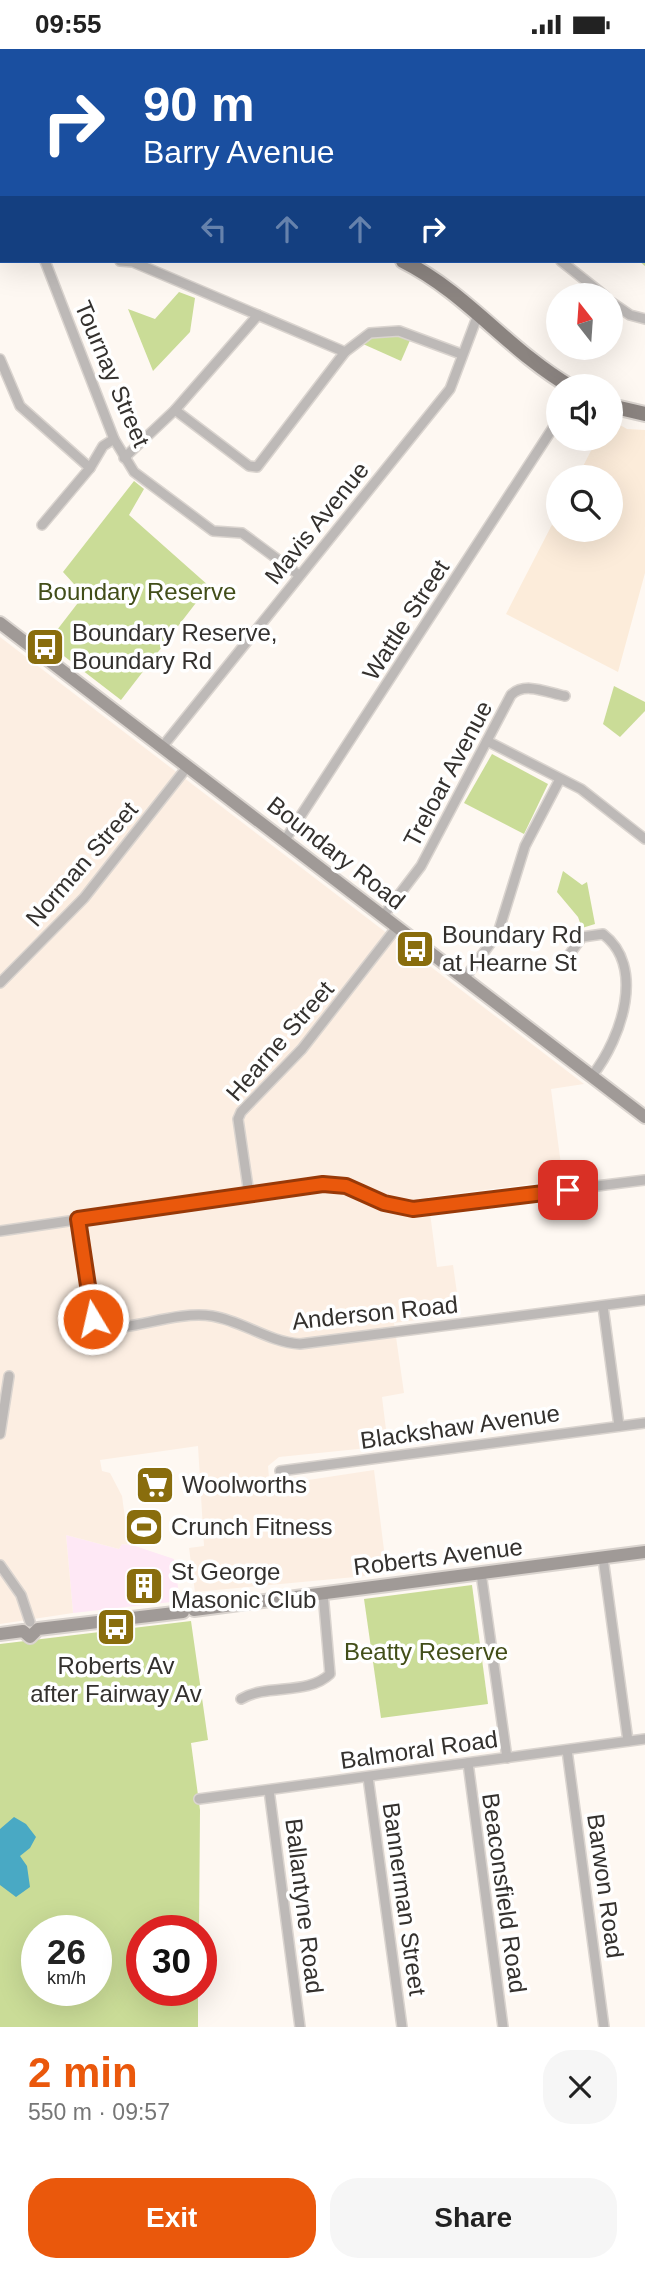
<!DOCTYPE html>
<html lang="en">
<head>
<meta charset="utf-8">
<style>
  :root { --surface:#fff; --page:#f6f6f6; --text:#222; --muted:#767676; --accent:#ea580c }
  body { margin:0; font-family:Helvetica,sans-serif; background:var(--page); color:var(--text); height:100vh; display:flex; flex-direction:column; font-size:26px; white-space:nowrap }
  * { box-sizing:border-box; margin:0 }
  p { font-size:23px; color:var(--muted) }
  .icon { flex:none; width:38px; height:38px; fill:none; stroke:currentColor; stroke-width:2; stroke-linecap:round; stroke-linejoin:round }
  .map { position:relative; height:1978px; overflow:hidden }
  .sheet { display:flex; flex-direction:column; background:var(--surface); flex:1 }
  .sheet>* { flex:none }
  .hud { position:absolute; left:0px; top:0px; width:646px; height:214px; box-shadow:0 7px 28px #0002; background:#1a4fa0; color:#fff; overflow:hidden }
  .needle { width:46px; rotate:343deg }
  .tools { position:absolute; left:546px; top:234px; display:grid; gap:14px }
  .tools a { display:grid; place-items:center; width:77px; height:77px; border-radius:50%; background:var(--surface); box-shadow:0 7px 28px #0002; font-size:35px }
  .speed { position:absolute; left:21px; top:1866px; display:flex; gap:14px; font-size:35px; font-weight:700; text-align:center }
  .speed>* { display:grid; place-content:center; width:91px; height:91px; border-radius:50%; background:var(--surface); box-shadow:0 7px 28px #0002; line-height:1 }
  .speed small { font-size:18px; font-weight:400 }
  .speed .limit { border:10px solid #d22; background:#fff; color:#111 }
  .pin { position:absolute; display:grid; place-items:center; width:60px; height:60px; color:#fff; margin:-30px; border-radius:14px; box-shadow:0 4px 10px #0006 }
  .me { position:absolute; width:77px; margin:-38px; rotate:351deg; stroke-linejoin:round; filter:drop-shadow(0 0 5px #0008) }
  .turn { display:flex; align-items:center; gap:24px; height:147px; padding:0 28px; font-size:32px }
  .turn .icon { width:91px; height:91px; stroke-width:2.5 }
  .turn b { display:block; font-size:49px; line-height:60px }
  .lanes { display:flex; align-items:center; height:66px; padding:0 28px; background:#0003; justify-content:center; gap:35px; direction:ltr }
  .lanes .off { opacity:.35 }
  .round { display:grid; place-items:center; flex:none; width:74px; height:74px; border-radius:28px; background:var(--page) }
  .overview { display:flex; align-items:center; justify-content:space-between; height:119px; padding:0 28px }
  h1 { font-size:42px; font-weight:600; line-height:52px; color:var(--accent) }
  .primary-button { display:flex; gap:14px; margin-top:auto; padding:14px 28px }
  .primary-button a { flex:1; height:80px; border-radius:28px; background:var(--accent); color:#fff; font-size:28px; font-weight:600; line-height:80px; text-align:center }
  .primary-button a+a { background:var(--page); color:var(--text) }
  .status { display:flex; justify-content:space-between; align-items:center; height:49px; padding:0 35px; background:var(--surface); direction:ltr }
  .status svg { height:19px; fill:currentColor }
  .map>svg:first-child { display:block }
  .commercial { fill:#fee8f5 }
  .built { fill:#fceee2 }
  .education { fill:#fcecda }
  .green { fill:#cadc97; fill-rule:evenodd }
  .water { fill:#49a9c4 }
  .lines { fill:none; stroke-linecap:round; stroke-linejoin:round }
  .street-casing { stroke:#dad4cf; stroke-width:12 }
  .secondary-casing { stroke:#dad4cf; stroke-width:16 }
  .primary-casing { stroke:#dad4cf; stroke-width:18 }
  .street { stroke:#bdb9b7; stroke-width:9 }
  .secondary { stroke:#a09a97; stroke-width:12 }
  .primary { stroke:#8b8480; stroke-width:14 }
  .route-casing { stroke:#983908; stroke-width:18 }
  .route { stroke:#ea580c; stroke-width:12 }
  .labels { text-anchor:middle; stroke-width:7; stroke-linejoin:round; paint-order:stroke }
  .street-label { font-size:24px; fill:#34312e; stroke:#fff }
  .park-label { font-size:24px; fill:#424e19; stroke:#fff }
  .poi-label { font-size:24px; fill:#34312e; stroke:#fff; text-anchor:start }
</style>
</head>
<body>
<div class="status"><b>09:55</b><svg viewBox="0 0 49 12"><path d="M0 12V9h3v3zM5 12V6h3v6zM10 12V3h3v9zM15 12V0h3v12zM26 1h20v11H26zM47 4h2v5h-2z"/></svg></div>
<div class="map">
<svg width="645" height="1978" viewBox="0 0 645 1978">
  <rect width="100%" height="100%" fill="#fef8f2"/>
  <polygon class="commercial" points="66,1486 119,1500 122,1495 132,1496 174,1510 180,1552 73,1564"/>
  <polygon class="built" points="0,588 584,1035 551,1040 563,1131 428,1148 437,1218 453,1216 460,1265 394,1274 404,1344 382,1348 388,1397 279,1408 268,1417 269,1429 282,1435 374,1421 387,1525 195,1543 189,1499 204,1497 198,1397 100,1411 102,1422 110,1424 122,1447 128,1491 132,1496 122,1495 119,1500 66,1486 73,1564 0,1575"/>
  <polygon class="education" points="611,371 627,380 645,381 645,524 618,623 506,565 558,464 558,481 611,481 611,429 577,429 597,390 611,390"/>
  <g class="green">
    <polygon points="545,0 645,0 645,217 639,212 644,212 644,2 541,2"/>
    <polygon points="179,243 195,249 190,283 153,322 128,260 155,270"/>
    <polygon points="397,285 411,289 401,312 363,295 373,287"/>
    <polygon points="134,432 144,440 129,466 209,537 121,651 47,594 84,546 63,523"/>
    <polygon points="614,637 645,653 645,662 620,688 603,675"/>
    <polygon points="492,705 548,735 524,785 464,754"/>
    <polygon points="563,822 582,836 587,833 595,875 582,879 578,868 557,843"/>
    <polygon points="472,1536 488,1655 381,1669 364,1550"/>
    <path d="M191,1572L208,1691L191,1694L200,1761L199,1881H142V1941H198V1978H0V1595ZM37,1881H96V1941H37Z"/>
  </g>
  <polygon class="water" points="14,1768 26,1775 36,1788 30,1799 20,1807 27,1817 30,1838 16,1848 0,1836 0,1780"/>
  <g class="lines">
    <g class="street-casing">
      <g id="street">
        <polyline points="226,0 228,2"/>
        <polyline points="63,2 67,2"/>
        <polyline points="0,36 2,35"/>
        <polyline points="45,212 114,390 134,423 213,482 242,484 299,526"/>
        <polyline points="120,212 133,213 345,303 370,284 399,282 461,305"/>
        <polyline points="561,212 605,247"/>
        <polyline points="611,253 630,266 645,270"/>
        <polyline points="0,310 20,357 90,419"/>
        <polyline points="175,361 249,417 257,418 345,303"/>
        <polyline points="124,409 175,361 258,266"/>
        <polyline points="42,476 90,419 103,397 114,390"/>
        <polyline points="487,692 581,740 645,790"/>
        <polyline points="163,697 450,340 479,263"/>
        <polyline points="285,791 558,371"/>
        <path d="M383,867L421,817L511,646C525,632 548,644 565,647"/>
        <path d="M569,906L582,888L603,885C645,917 623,987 592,1027"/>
        <polyline points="465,929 498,884 525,797 560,730"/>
        <polyline points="0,934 84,849 188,717"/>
        <polyline points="249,1145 238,1070 241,1063 302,1000 397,878"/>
        <path d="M78,1170L93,1270L98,1278L104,1280C139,1279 178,1262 212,1267C243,1272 268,1293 300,1295L645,1251"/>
        <path d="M0,1182L323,1135C356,1134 380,1159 413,1160L645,1131"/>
        <polyline points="603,1257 619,1377"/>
        <polyline points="0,1385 9,1327"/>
        <polyline points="280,1422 645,1374"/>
        <polyline points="603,1509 628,1692"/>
        <polyline points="0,1516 21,1546 30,1573"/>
        <polyline points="481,1524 507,1709"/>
        <path d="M241,1650C268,1634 307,1647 330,1625L323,1544"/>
        <polyline points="567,1701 604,1978"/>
        <polyline points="468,1714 503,1978"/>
        <polyline points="368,1728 402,1978"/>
        <polyline points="269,1741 300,1978"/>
        <polyline points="199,1750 645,1690"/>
      </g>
    </g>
    <g class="secondary-casing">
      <g id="secondary">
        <polyline points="0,574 645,1068"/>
        <polyline points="194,1561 645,1503"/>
        <polyline points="0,1585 23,1582 30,1588 38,1580 183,1563"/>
      </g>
    </g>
    <g class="primary-casing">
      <g id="primary">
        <polyline points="423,2 427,0"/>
        <polyline points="0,129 2,128"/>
        <polyline points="0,142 2,141"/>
        <path d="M403,212C467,244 509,302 571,338"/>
        <polyline points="611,357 645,365"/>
      </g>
    </g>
    <use href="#street" class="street"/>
    <use href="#secondary" class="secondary"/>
    <use href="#primary" class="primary"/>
  </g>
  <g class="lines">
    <g class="route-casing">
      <polyline id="route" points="93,1270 78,1170 323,1135 346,1137 384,1154 413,1160 568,1141"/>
    </g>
    <use href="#route" class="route"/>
  </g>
  <defs>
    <g id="bus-square" transform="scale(2.0125)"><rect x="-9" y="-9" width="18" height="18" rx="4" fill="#896d0d" stroke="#fff"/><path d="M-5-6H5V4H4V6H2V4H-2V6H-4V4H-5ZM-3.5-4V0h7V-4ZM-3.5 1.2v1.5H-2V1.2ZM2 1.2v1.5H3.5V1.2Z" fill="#fff"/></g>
    <g id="supermarket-square" transform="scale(2.0125)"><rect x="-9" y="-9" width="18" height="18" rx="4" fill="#896d0d" stroke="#fff"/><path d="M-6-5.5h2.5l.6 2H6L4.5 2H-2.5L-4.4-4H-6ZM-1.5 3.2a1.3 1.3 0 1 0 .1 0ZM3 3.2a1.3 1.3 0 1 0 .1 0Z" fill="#fff"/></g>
    <g id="stadium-square" transform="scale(2.0125)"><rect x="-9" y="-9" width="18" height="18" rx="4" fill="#896d0d" stroke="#fff"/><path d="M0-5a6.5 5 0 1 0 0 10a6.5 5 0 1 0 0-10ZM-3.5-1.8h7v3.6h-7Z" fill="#fff"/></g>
    <g id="building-square" transform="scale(2.0125)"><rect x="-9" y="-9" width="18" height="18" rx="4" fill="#896d0d" stroke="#fff"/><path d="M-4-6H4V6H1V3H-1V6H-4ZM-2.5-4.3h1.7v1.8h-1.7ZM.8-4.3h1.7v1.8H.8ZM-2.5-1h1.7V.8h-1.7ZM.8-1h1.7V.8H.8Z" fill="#fff"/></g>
  </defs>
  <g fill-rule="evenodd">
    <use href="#bus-square" x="45" y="598"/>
    <use href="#bus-square" x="415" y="900"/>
    <use href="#supermarket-square" x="155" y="1436"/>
    <use href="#stadium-square" x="144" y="1478"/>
    <use href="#building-square" x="144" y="1537"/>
    <use href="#bus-square" x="116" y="1578"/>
  </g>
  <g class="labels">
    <g class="street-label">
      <text transform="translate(112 325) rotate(67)" y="8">Tournay Street</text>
      <text transform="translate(317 474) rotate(-51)" y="8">Mavis Avenue</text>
      <text transform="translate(406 571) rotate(-57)" y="8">Wattle Street</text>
      <text transform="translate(448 725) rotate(-62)" y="8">Treloar Avenue</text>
      <text transform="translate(336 804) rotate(38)" y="8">Boundary Road</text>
      <text transform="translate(82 815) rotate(-49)" y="8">Norman Street</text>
      <text transform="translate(280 992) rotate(-49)" y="8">Hearne Street</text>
      <text transform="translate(375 1264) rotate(-6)" y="8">Anderson Road</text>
      <text transform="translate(460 1378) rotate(-8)" y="8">Blackshaw Avenue</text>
      <text transform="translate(438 1508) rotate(-7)" y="8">Roberts Avenue</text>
      <text transform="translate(419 1701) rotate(-8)" y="8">Balmoral Road</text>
      <text transform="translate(605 1837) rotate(82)" y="8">Barwon Road</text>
      <text transform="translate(504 1844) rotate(82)" y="8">Beaconsfield Road</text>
      <text transform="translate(404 1850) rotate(82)" y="8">Bannerman Street</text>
      <text transform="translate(304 1857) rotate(83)" y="8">Ballantyne Road</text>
    </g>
    <g class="park-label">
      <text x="137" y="551">Boundary Reserve</text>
      <text x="426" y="1611">Beatty Reserve</text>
    </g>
    <g class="poi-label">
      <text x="72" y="592">Boundary Reserve,<tspan x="72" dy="28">Boundary Rd</tspan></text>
      <text x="442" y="894">Boundary Rd<tspan x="442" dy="28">at Hearne St</tspan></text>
      <text x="182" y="1444">Woolworths</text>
      <text x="171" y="1486">Crunch Fitness</text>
      <text x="171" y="1531">St George<tspan x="171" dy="28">Masonic Club</tspan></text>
      <text x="116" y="1625" text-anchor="middle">Roberts Av<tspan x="116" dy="28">after Fairway Av</tspan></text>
    </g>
  </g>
</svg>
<div class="tools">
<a><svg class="needle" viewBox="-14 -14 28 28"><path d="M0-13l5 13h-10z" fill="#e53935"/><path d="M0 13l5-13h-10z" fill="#767676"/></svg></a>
<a><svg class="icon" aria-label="sound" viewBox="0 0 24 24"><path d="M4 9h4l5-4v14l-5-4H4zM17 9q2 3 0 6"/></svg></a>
<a><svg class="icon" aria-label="search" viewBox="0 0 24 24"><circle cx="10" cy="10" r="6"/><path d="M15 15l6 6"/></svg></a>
</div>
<div class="speed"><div>26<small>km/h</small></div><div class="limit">30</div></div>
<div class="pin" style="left:568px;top:1141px;background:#d93025"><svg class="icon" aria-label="arrive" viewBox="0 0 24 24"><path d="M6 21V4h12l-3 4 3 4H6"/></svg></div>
<svg class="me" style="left:93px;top:1270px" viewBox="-20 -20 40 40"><circle r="17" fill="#ea580c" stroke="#fff" stroke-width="3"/><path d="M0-11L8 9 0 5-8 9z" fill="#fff"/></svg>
<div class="hud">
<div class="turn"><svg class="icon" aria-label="right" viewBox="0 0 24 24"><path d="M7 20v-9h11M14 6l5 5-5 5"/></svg><div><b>90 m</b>Barry Avenue</div></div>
<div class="lanes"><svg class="icon off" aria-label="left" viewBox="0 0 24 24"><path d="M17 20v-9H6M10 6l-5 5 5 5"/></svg><svg class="icon off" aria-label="ahead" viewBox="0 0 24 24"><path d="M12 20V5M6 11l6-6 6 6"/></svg><svg class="icon off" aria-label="ahead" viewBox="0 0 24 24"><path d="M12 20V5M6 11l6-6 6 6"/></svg><svg class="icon" aria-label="right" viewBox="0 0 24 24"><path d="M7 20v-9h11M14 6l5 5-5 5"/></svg></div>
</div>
</div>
<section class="sheet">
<div class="overview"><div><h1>2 min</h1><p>550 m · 09:57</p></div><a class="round"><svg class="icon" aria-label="close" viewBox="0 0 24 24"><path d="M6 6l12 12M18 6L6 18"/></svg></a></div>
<div class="primary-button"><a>Exit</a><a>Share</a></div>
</section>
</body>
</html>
